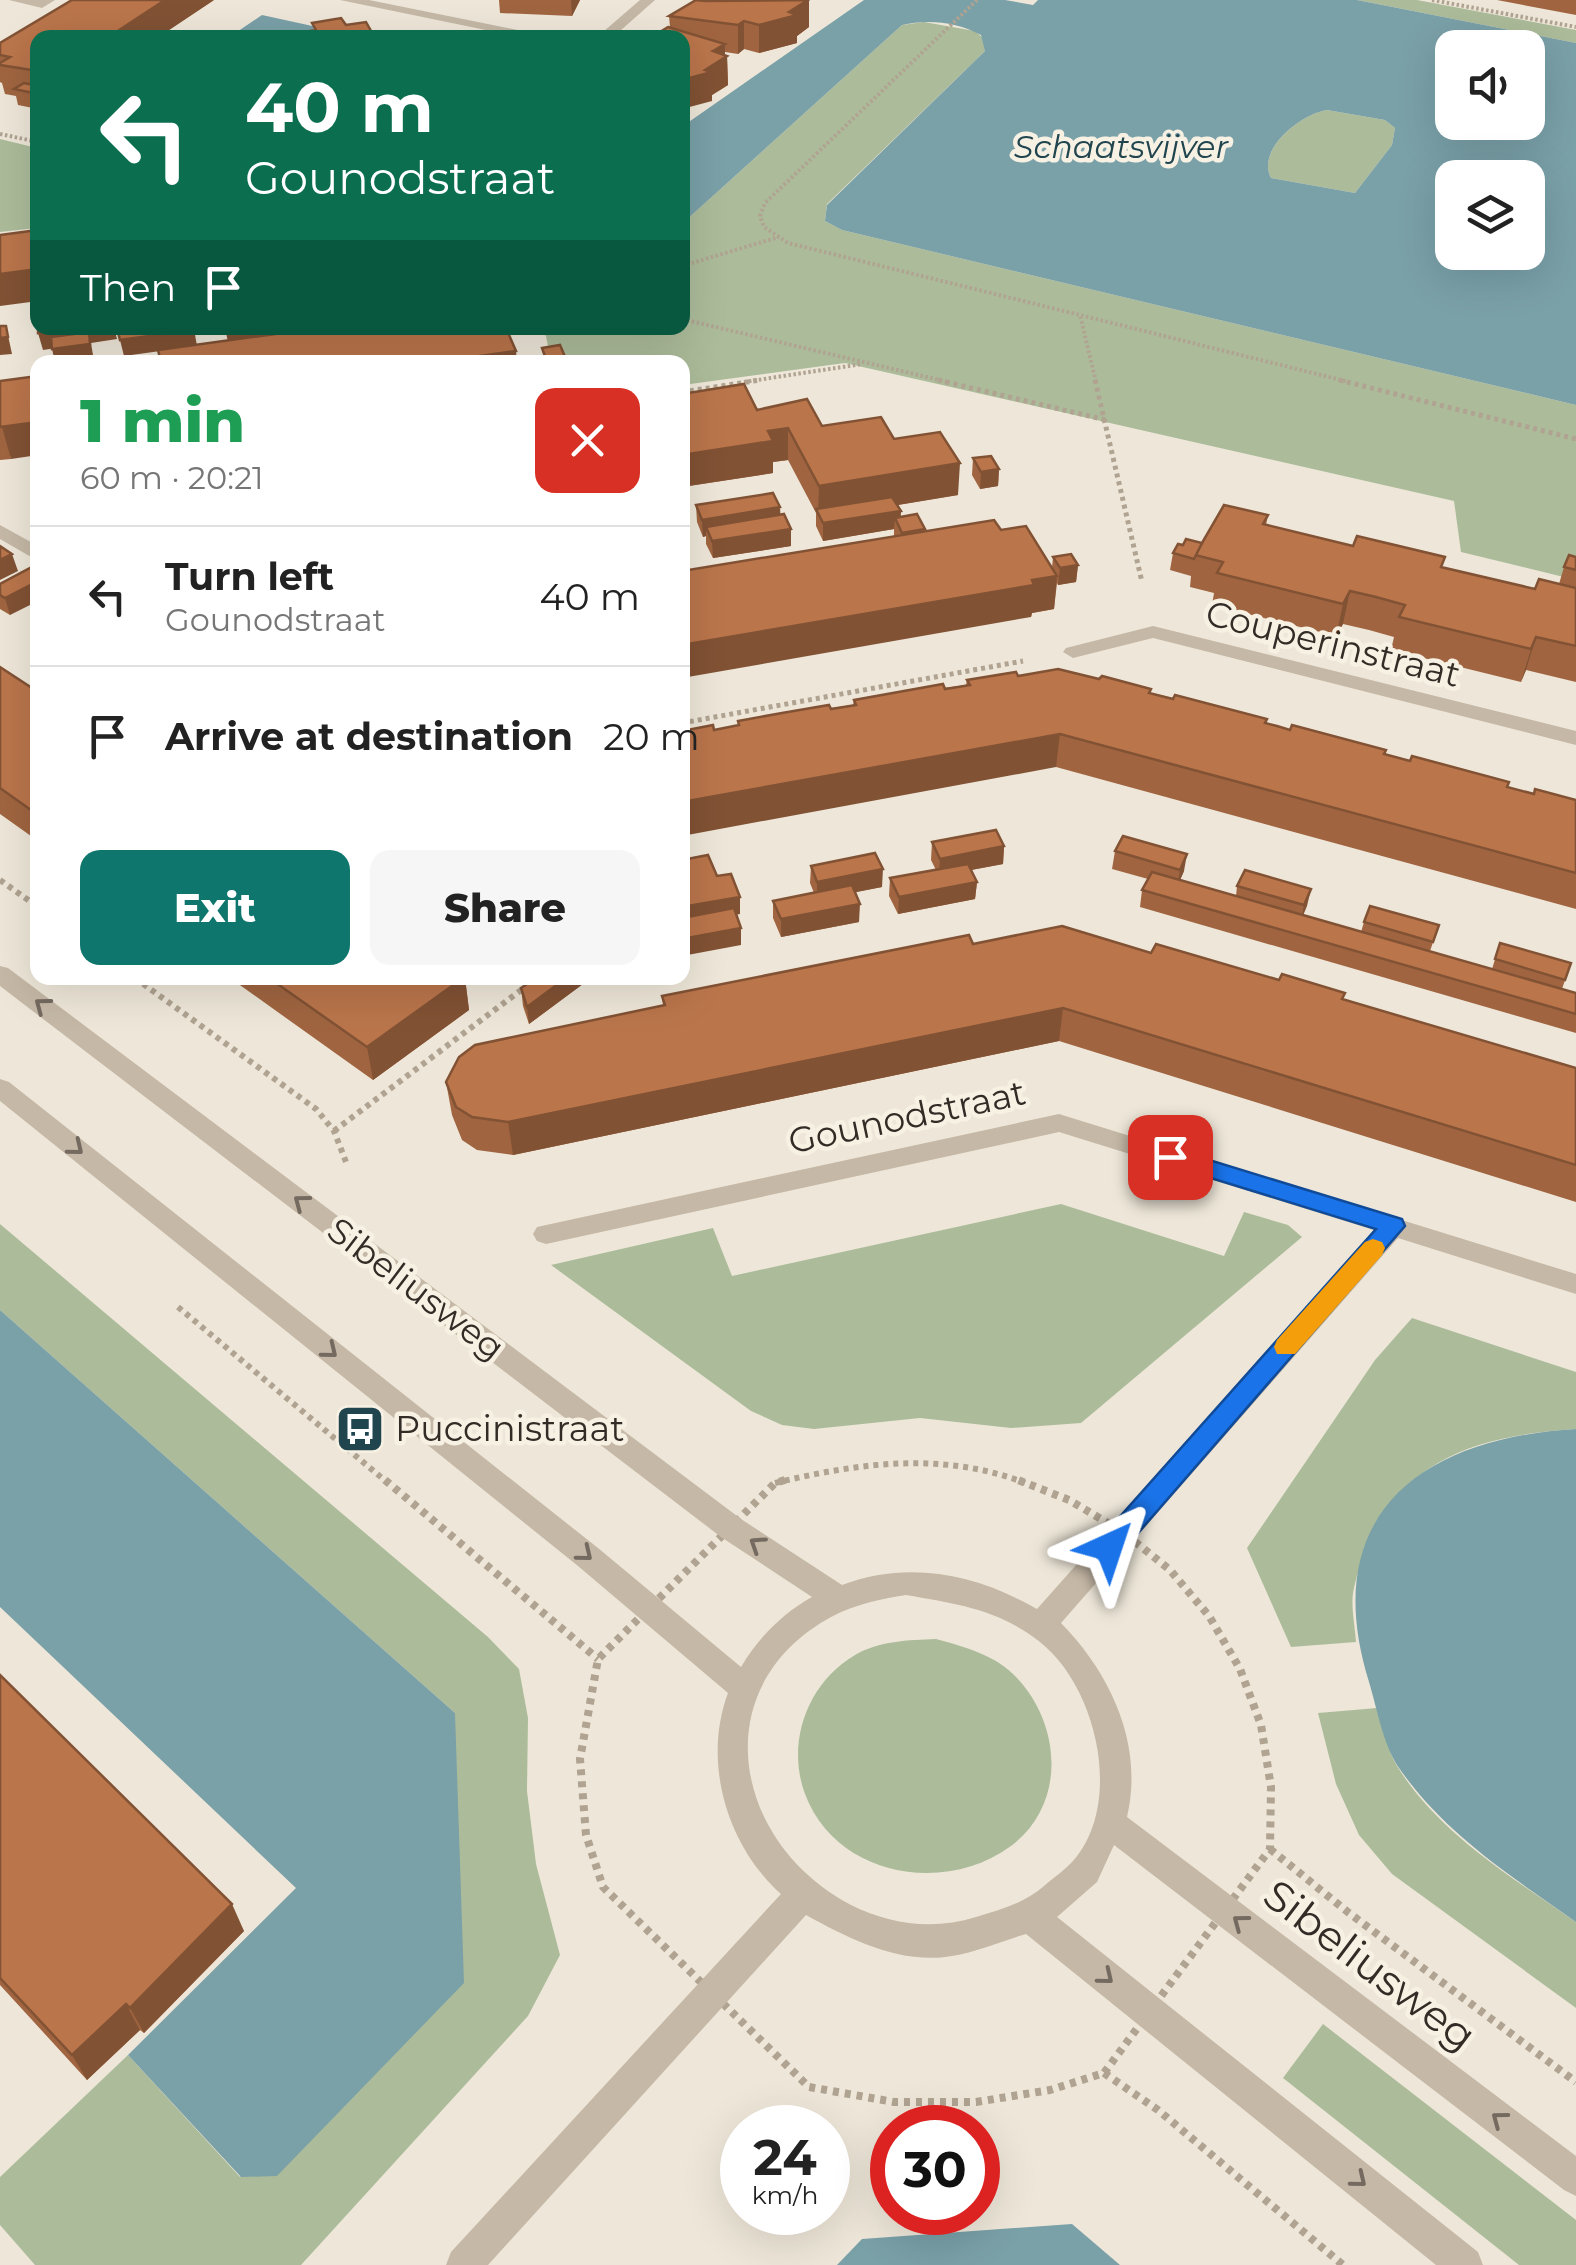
<!DOCTYPE html>
<html lang="en">
<head>
<meta charset="utf-8">
<style>
  :root { --surface:#fff; --page:#f6f6f6; --text:#222; --muted:#767676; --line:#e0e0e0; --accent:#0f766e }
  body { margin:0; font-family:Montserrat,sans-serif; background:var(--page); color:var(--text); height:100vh; display:flex; flex-direction:column; font-size:38px; white-space:nowrap }
  * { box-sizing:border-box; margin:0 }
  p { font-size:32px; color:var(--muted) }
  .icon { flex:none; width:55px; height:55px; fill:none; stroke:currentColor; stroke-width:2; stroke-linecap:round; stroke-linejoin:round }
  .map { position:relative; flex:1; overflow:hidden }
  .panel { position:absolute; left:30px; top:355px; width:660px; height:630px; display:flex; flex-direction:column; background:var(--surface); border-radius:20px; box-shadow:0 10px 40px #0002 }
  .panel>* { flex:none }
  .banner { position:absolute; left:30px; top:30px; width:660px; height:305px; border-radius:20px; box-shadow:0 10px 40px #0002; background:#0b6e4f; color:#fff; overflow:hidden }
  .fabs { position:absolute; left:1435px; top:30px; display:grid; gap:20px }
  .fabs a { display:grid; place-items:center; width:110px; height:110px; border-radius:20px; background:var(--surface); box-shadow:0 10px 40px #0002; font-size:50px }
  .speed { position:absolute; left:720px; top:2105px; display:flex; gap:20px; font-size:50px; font-weight:700; text-align:center }
  .speed>* { display:grid; place-content:center; width:130px; height:130px; border-radius:50%; background:var(--surface); box-shadow:0 10px 40px #0002; line-height:1 }
  .speed small { font-size:25px; font-weight:400 }
  .speed .limit { border:15px solid #d22; background:#fff; color:#111 }
  .pin { position:absolute; display:grid; place-items:center; width:85px; height:85px; color:#fff; margin:-42px; border-radius:20px; box-shadow:0 5px 15px #0006 }
  .me { position:absolute; width:110px; margin:-55px; rotate:42deg; stroke-linejoin:round; filter:drop-shadow(0 0 8px #0008) }
  .turn { display:flex; align-items:center; gap:35px; height:210px; padding:0 50px; font-size:45px }
  .turn .icon { width:130px; height:130px; stroke-width:2.5 }
  .turn b { display:block; font-size:70px; line-height:85px }
  .then { display:flex; align-items:center; height:95px; padding:0 50px; background:#0003; gap:20px; font-size:38px }
  .round { display:grid; place-items:center; flex:none; width:105px; height:105px; border-radius:20px; background:var(--page) }
  .headline { display:flex; align-items:center; justify-content:space-between; height:170px; padding:0 50px }
  h1 { font-size:60px; font-weight:800; line-height:75px; color:#1e9e55 }
  .button { display:flex; gap:20px; margin-top:auto; padding:20px 50px }
  .button a { flex:1; height:115px; border-radius:20px; background:var(--accent); color:#fff; font-size:40px; font-weight:800; line-height:115px; text-align:center }
  .button a+a { background:var(--page); color:var(--text) }
  ul { padding:0; list-style:none }
  li { display:flex; align-items:center; gap:30px; height:140px; padding:0 50px; border-top:2px solid var(--line) }
  li div { flex:1 }
  li b { display:block; font-size:38px }
  li em { font-style:normal }
  .map>svg:first-child { display:block }
  .green { fill:#acbc9a }
  .water { fill:#7aa0a8; fill-rule:evenodd }
  .lines { fill:none; stroke-linecap:round; stroke-linejoin:round }
  .path-far3 { stroke:#b0a391; stroke-width:4; stroke-dasharray:2.5 2.5; stroke-linecap:butt }
  .path-far2 { stroke:#b0a391; stroke-width:5; stroke-dasharray:4 4; stroke-linecap:butt }
  .path-far1 { stroke:#b0a391; stroke-width:6; stroke-dasharray:5 5; stroke-linecap:butt }
  .path { stroke:#b0a391; stroke-width:8; stroke-dasharray:6 6; stroke-linecap:butt }
  .street { fill:#c5b8a6; fill-rule:evenodd }
  .wall { fill:#a06540 }
  .shaded-wall { fill:#825234 }
  .building { fill:#ba754b; stroke:#825234; stroke-width:2.5 }
  .oneway { stroke:#746a60 }
  .route { fill:#1a73e8; stroke:#114b97; stroke-width:2.5 }
  .slow { fill:#f59e0b }
  .labels { text-anchor:middle; stroke-width:9; stroke-linejoin:round; paint-order:stroke }
  .far-water-label { font-size:32px; font-style:italic; fill:#20454f; stroke:#f7f1e4 }
  .street-label { font-size:35px; fill:#322b26; stroke:#f7f1e4 }
  .poi-label { font-size:35px; fill:#322b26; stroke:#f7f1e4; text-anchor:start }
  .near-street-label { font-size:42px; fill:#322b26; stroke:#f7f1e4 }
</style>
</head>
<body>
<div class="map">
<svg width="1576" height="2265" viewBox="0 0 1576 2265">
  <rect width="100%" height="100%" fill="#eee7d9"/>
  <g class="green">
    <polygon points="1357,0 1417,0 1576,30 1576,43"/>
    <polygon points="924,22 975,31 984,39 985,51 827,204 825,221 842,230 1576,405 1576,580 1461,552 1454,501 845,363 683,385 682,362 551,362 546,336 539,328 682,328 683,223 902,25"/>
    <path d="M1327,110L1385,120L1395,128L1392,145L1355,193L1271,178C1256,149 1301,114 1327,110Z"/>
    <polygon points="0,139 37,148 37,228 0,232"/>
    <polygon points="1061,1204 1224,1256 1244,1212 1288,1225 1302,1237 1081,1423 1011,1428 920,1418 814,1429 782,1425 751,1411 551,1265 713,1228 732,1276"/>
    <polygon points="0,1224 488,1637 519,1669 528,1718 527,1791 536,1864 560,1955 528,2016 301,2265 35,2265 0,2225 0,2177 128,2055 240,2177 455,1713 0,1310"/>
    <path d="M1412,1318L1576,1372V1429C1463,1436 1381,1468 1354,1588C1350,1604 1355,1625 1356,1642L1291,1647L1247,1548L1375,1360Z"/>
    <path d="M936,1639C965,1647 996,1655 1017,1678C1062,1726 1066,1805 1011,1846C945,1895 836,1877 805,1794C786,1743 807,1683 855,1655C879,1641 908,1640 936,1639Z"/>
    <path d="M1377,1708C1383,1726 1387,1750 1397,1766C1439,1834 1512,1877 1576,1922V2008L1392,1874L1359,1835L1336,1784L1318,1713Z"/>
    <polygon points="1323,2024 1576,2220 1576,2265 1519,2265 1283,2078"/>
  </g>
  <g class="water">
    <path d="M864,0H1005L1033,5L1038,0H1357L1576,43V405L842,230L825,221L827,205L985,51L981,35C957,22 928,19 902,25L683,223V126ZM1452,48H1528V122H1452ZM1327,110L1385,120L1395,128L1392,145L1355,193L1271,178C1256,149 1301,114 1327,110ZM1452,178H1528V252H1452Z"/>
    <polygon points="262,15 317,27 302,37 228,38"/>
    <polygon points="0,1310 455,1713 464,1983 277,2176 241,2177 128,2055 296,1888 0,1607"/>
    <path d="M1576,1429V1922C1511,1876 1445,1834 1399,1768C1383,1745 1377,1708 1369,1682C1317,1515 1421,1438 1576,1429Z"/>
    <polygon points="1072,2224 1120,2265 837,2265 862,2239"/>
  </g>
  <g class="lines">
    <g class="path-far3">
      <polyline points="977,0 765,203 760,216 764,227 788,243 1080,315"/>
      <polyline points="1432,0 1576,27"/>
      <polyline points="0,134 38,142"/>
      <polyline points="682,266 779,237"/>
      <polyline points="682,319 948,382"/>
      <polyline points="744,382 862,364"/>
      <polyline points="1096,382 1080,315 1349,382"/>
    </g>
    <g class="path-far2">
      <polyline points="938,380 1106,420"/>
      <polyline points="1095,380 1142,582"/>
      <polyline points="1339,380 1576,439"/>
      <polyline points="682,392 760,380"/>
      <polyline points="682,723 1023,661"/>
    </g>
    <g class="path-far1">
      <polyline points="0,880 38,907"/>
      <polyline points="135,978 316,1109 334,1131 346,1162"/>
      <polyline points="334,1131 537,978"/>
      <polyline points="178,1307 388,1483"/>
      <path d="M775,1483C858,1463 943,1451 1025,1483"/>
    </g>
    <g class="path">
      <polyline points="385,1480 598,1659"/>
      <polyline points="785,1480 775,1483 598,1659 580,1759 586,1835 603,1887 809,2087 894,2102 976,2102 1050,2090 1104,2073 1270,1849 1271,1787 1261,1725 1240,1669 1209,1616 1170,1570 1123,1532 1069,1500 1018,1480"/>
      <polyline points="1270,1849 1349,1913 1576,2082"/>
      <polyline points="1104,2073 1158,2110 1343,2265"/>
    </g>
    <g class="street">
      <polygon points="9,0 55,0 42,8"/>
      <polygon points="340,0 369,0 557,38 525,38"/>
      <polygon points="640,0 655,0 612,38 596,38"/>
      <polygon points="0,525 38,546 38,561 0,539"/>
      <polygon points="1153,626 1576,731 1576,745 1153,638 1073,658 1063,652 1066,648"/>
      <path d="M0,966L8,968L741,1519L842,1585C909,1560 976,1574 1037,1609L1374,1230L1059,1132L546,1244L537,1241L533,1234L537,1227L1059,1114L1576,1274V1294L1398,1238L1061,1623C1111,1674 1144,1745 1127,1817L1576,2156V2196L1564,2190L1114,1845L1097,1882L1057,1917L1478,2252L1483,2265H1436L1026,1934C1002,1941 977,1952 952,1956C900,1965 850,1939 806,1915L488,2265H446L451,2252L781,1894C727,1846 702,1762 728,1693L578,1566L0,1101V1079L9,1082L598,1548L741,1667C758,1638 783,1613 812,1597L721,1537L0,986ZM906,1595C957,1604 998,1609 1040,1642C1097,1687 1124,1803 1073,1861C1065,1870 1053,1878 1044,1886C1023,1904 1002,1909 976,1917C934,1930 891,1925 851,1905C732,1843 703,1685 833,1616C856,1604 881,1599 906,1595Z"/>
    </g>
  </g>
  <g class="wall">
    <polygon points="214,0 157,38 38,38 38,109 18,105 16,96 5,94 2,83 0,82 0,43"/>
    <polygon points="499,0 580,0 572,16 500,13"/>
    <polygon points="706,0 809,0 809,27 797,36 797,43 759,53 744,49 738,54 725,52 725,55 727,56 728,85 712,95 712,101 670,27 669,16"/>
    <polygon points="1497,0 1576,0 1576,15"/>
    <polygon points="0,381 11,459 0,460"/>
    <polygon points="682,394 822,426 894,439 958,495 897,505 901,511 900,517 925,529 925,531 1001,530 1052,568 1053,557 1078,565 1076,582 1058,585 1057,583 1054,609 1032,613 1031,617 894,536 894,529 823,541 816,526 816,513 788,460 773,462 773,473 682,487"/>
    <polygon points="973,458 999,469 998,486 980,489 972,475"/>
    <polygon points="696,505 780,507 780,514 791,546 713,558 706,544 706,536 703,537 697,522"/>
    <polygon points="1268,515 1266,525 1353,546 1445,557 1442,567 1535,589 1559,584 1564,567 1576,557 1576,682 1526,670 1521,682 1391,650 1394,637 1369,630 1343,624 1336,636 1212,605 1214,593 1190,587 1191,576 1170,570 1173,553 1183,545 1202,543"/>
    <polygon points="32,567 10,615 0,609 0,584"/>
    <polygon points="0,667 38,692 38,841 0,814"/>
    <polygon points="1018,676 1099,679 1151,689 1150,693 1267,719 1266,723 1507,787 1534,794 1576,800 1576,909 1056,767 714,730 738,726 738,721 853,705 854,700 966,685 967,680"/>
    <polygon points="932,842 1004,846 1003,864 971,870 977,882 975,899 898,914 889,896 890,878 936,870 931,860"/>
    <polygon points="1115,851 1184,871 1180,880 1236,896 1237,886 1311,889 1303,915 1361,932 1364,922 1439,925 1430,951 1492,969 1500,943 1571,963 1562,989 1576,993 1576,1033 1140,907 1142,890 1148,879 1112,869"/>
    <polygon points="811,866 882,887 855,892 859,922 781,937 773,918 773,901 814,893 810,883"/>
    <polygon points="973,944 1151,953 1343,999 1576,1068 1576,1202 1059,1041 513,1155 477,1150 462,1140 452,1115 446,1082 663,1006 662,996"/>
    <polygon points="230,978 465,978 469,1010 373,1080"/>
    <polygon points="536,978 591,978 529,1024 523,1006 521,988"/>
    <polygon points="0,1675 244,1931 144,2033 140,2030 87,2080 0,1985"/>
  </g>
  <g class="shaded-wall">
    <polygon points="165,0 214,0 157,38 107,38"/>
    <polygon points="571,0 580,0 572,16"/>
    <polygon points="808,0 809,0 809,27 797,36 797,43 759,53 759,25 789,12"/>
    <polygon points="744,21 744,49 738,54 738,25"/>
    <polygon points="725,44 725,57 727,56 728,85 712,95 712,101 682,109 682,80 713,51"/>
    <polygon points="38,269 38,301 0,306 0,274"/>
    <polygon points="6,326 12,354 0,355 0,338"/>
    <polygon points="80,328 114,328 117,339 91,343 94,361 80,362 55,362 52,349 90,343 43,350 38,333"/>
    <polygon points="151,328 203,328 194,329 197,346 124,356 120,340"/>
    <polygon points="225,328 299,328 300,332 228,342"/>
    <polygon points="516,351 517,362 437,362"/>
    <polygon points="38,422 38,455 11,459 2,427"/>
    <polygon points="788,428 788,460 773,462 773,473 682,487 682,455 768,431"/>
    <polygon points="960,463 958,495 820,518 818,514 819,486"/>
    <polygon points="999,469 998,486 980,489 981,472"/>
    <polygon points="780,507 781,524 706,527 706,536 703,537 702,520"/>
    <polygon points="901,511 900,528 895,518 894,529 823,541 823,523"/>
    <polygon points="791,529 791,546 713,558 712,541"/>
    <polygon points="12,554 18,571 0,580 0,560"/>
    <polygon points="1078,565 1076,582 1058,585 1060,568"/>
    <polygon points="1057,576 1054,609 1032,613 1031,617 682,678 682,645"/>
    <polygon points="38,581 38,601 10,615 5,598"/>
    <polygon points="1350,591 1343,624 1336,636 1343,604"/>
    <polygon points="1536,637 1526,670 1521,682 1531,649"/>
    <polygon points="1060,734 1056,767 682,836 682,802"/>
    <polygon points="1004,846 1003,864 939,876 940,859"/>
    <polygon points="1187,854 1184,871 1177,887 1180,870"/>
    <polygon points="883,869 882,887 817,900 817,882"/>
    <polygon points="977,882 975,899 898,914 899,897"/>
    <polygon points="1311,889 1307,906 1300,923 1304,905"/>
    <polygon points="740,897 740,914 682,925 682,907"/>
    <polygon points="860,904 859,922 781,937 781,919"/>
    <polygon points="741,928 741,945 682,956 682,939"/>
    <polygon points="463,978 465,978 469,1010 373,1080 367,1047"/>
    <polygon points="566,978 591,978 529,1024 527,1007"/>
    <polygon points="1063,1008 1059,1041 513,1155 508,1122"/>
    <polygon points="232,1904 244,1931 144,2033 130,2008"/>
    <polygon points="126,2004 140,2030 87,2080 72,2055"/>
  </g>
  <g class="building">
    <polygon points="72,0 165,0 107,38 38,38 38,71 0,65 0,63 10,57 0,55 0,43"/>
    <polygon points="696,0 705,1 808,0 789,12 797,15 759,25 744,21 738,25 669,16"/>
    <polygon points="341,18 346,25 366,22 375,38 314,38 310,31 316,30 312,23"/>
    <polygon points="668,27 725,44 713,51 727,56 705,70 712,72 682,80 682,38 650,38"/>
    <polygon points="24,83 38,86 38,94 14,89"/>
    <polygon points="38,230 38,269 0,274 0,235"/>
    <polygon points="0,326 6,326 8,337 0,338"/>
    <polygon points="38,328 80,328 38,333"/>
    <polygon points="117,328 193,328 193,330 120,340"/>
    <polygon points="319,328 506,328 516,351 437,362 132,362 160,358 158,350"/>
    <polygon points="89,332 90,344 52,349 51,337"/>
    <polygon points="560,345 566,359 547,362 542,348"/>
    <polygon points="106,357 107,362 68,362"/>
    <polygon points="38,376 38,422 0,427 0,381"/>
    <polygon points="744,384 757,410 807,399 822,426 881,417 894,439 940,432 960,463 819,486 788,428 768,431 773,441 682,455 682,394"/>
    <polygon points="991,456 999,469 981,472 973,458"/>
    <polygon points="773,493 780,507 702,520 696,505"/>
    <polygon points="892,497 901,511 823,523 816,509"/>
    <polygon points="1224,505 1268,515 1263,524 1353,546 1357,536 1445,557 1441,567 1535,589 1539,579 1576,588 1576,646 1536,637 1531,649 1399,617 1405,605 1376,597 1350,591 1343,604 1217,573 1223,562 1195,555"/>
    <polygon points="784,514 791,529 712,541 706,527"/>
    <polygon points="917,514 925,529 902,533 895,518"/>
    <polygon points="994,520 1001,530 1026,526 1057,576 1032,580 1034,585 682,645 682,571"/>
    <polygon points="1186,539 1202,543 1194,559 1173,553 1178,544 1183,545"/>
    <polygon points="0,546 12,554 0,560"/>
    <polygon points="1071,554 1078,565 1060,568 1053,557"/>
    <polygon points="1569,555 1576,557 1576,570 1564,567"/>
    <polygon points="32,567 38,570 38,581 5,598 0,595 0,584"/>
    <polygon points="0,667 38,692 38,815 0,788"/>
    <polygon points="1058,669 1099,679 1102,676 1151,689 1149,693 1173,699 1175,695 1267,719 1265,723 1277,726 1290,730 1292,725 1386,750 1384,754 1410,761 1412,756 1509,782 1507,787 1534,794 1535,789 1576,800 1576,873 1060,734 682,802 682,731 713,725 714,730 739,725 738,721 782,713 829,705 831,709 856,705 854,700 943,684 945,689 958,687 970,685 967,680 1016,672 1018,676"/>
    <polygon points="996,830 1004,846 940,859 932,842"/>
    <polygon points="1123,836 1187,854 1180,870 1115,851"/>
    <polygon points="875,853 883,869 817,882 811,866"/>
    <polygon points="708,855 717,876 731,874 740,897 682,907 682,860"/>
    <polygon points="968,864 977,882 899,897 890,878"/>
    <polygon points="1245,870 1311,889 1304,905 1237,886"/>
    <polygon points="1152,872 1576,993 1576,1014 1142,890"/>
    <polygon points="852,885 860,904 781,919 773,901"/>
    <polygon points="1370,906 1439,925 1433,942 1364,922"/>
    <polygon points="734,908 741,928 682,939 682,918"/>
    <polygon points="1062,926 1151,953 1156,944 1279,980 1282,974 1345,993 1342,999 1576,1068 1576,1165 1063,1008 508,1122 472,1117 456,1107 446,1082 459,1057 475,1045 665,1005 662,996 969,935 973,944"/>
    <polygon points="1500,943 1571,963 1565,980 1495,959"/>
    <polygon points="269,978 463,978 367,1047"/>
    <polygon points="536,978 566,978 527,1007 521,988"/>
    <polygon points="0,1675 232,1904 130,2008 126,2004 72,2055 0,1978"/>
  </g>
  <defs><path id="oneway-chevron" d="M-2-3.5L2.5 0L-2 3.5" fill="none" stroke-width="1.6" stroke-linecap="round" stroke-linejoin="round" transform="scale(2.5)"/></defs>
  <g class="oneway">
    <use href="#oneway-chevron" transform="translate(42 1005) rotate(-143)"/>
    <use href="#oneway-chevron" transform="translate(76 1148) rotate(39)"/>
    <use href="#oneway-chevron" transform="translate(301 1202) rotate(-143)"/>
    <use href="#oneway-chevron" transform="translate(330 1351) rotate(39)"/>
    <use href="#oneway-chevron" transform="translate(757 1544) rotate(-147)"/>
    <use href="#oneway-chevron" transform="translate(585 1554) rotate(39)"/>
    <use href="#oneway-chevron" transform="translate(1240 1922) rotate(-143)"/>
    <use href="#oneway-chevron" transform="translate(1106 1977) rotate(39)"/>
    <use href="#oneway-chevron" transform="translate(1499 2119) rotate(-143)"/>
    <use href="#oneway-chevron" transform="translate(1359 2180) rotate(39)"/>
  </g>
  <polygon class="route" points="1170,1148 1402,1219 1405,1226 1119,1555 1109,1558 1100,1555 1096,1547 1100,1539 1376,1229 1162,1163 1159,1157"/>
  <polygon class="slow" points="1373,1239 1382,1242 1385,1248 1382,1255 1295,1354 1277,1354 1274,1347 1277,1340 1365,1242"/>
  <defs>
    <g id="bus-square" transform="scale(2.5)"><rect x="-9" y="-9" width="18" height="18" rx="4" fill="#20454f" stroke="#f7f1e4"/><path d="M-5-6H5V4H4V6H2V4H-2V6H-4V4H-5ZM-3.5-4V0h7V-4ZM-3.5 1.2v1.5H-2V1.2ZM2 1.2v1.5H3.5V1.2Z" fill="#fff"/></g>
  </defs>
  <g fill-rule="evenodd">
    <use href="#bus-square" x="360" y="1429"/>
  </g>
  <g class="labels">
    <g class="far-water-label">
      <text x="1121" y="158">Schaatsvijver</text>
    </g>
    <g class="street-label">
      <text transform="translate(1333 644) rotate(14)" y="12">Couperinstraat</text>
      <text transform="translate(907 1117) rotate(-12)" y="12">Gounodstraat</text>
      <text transform="translate(416 1289) rotate(37)" y="12">Sibeliusweg</text>
    </g>
    <g class="poi-label">
      <text x="395" y="1441">Puccinistraat</text>
    </g>
    <g class="near-street-label">
      <text transform="translate(1370 1965) rotate(37)" y="15">Sibeliusweg</text>
    </g>
  </g>
</svg>
<div class="fabs">
<a><svg class="icon" aria-label="sound" viewBox="0 0 24 24"><path d="M4 9h4l5-4v14l-5-4H4zM17 9q2 3 0 6"/></svg></a>
<a><svg class="icon" aria-label="layers" viewBox="0 0 24 24"><path d="M12 4l9 5-9 5-9-5zM3 14l9 5 9-5"/></svg></a>
</div>
<div class="speed"><div>24<small>km/h</small></div><div class="limit">30</div></div>
<div class="pin" style="left:1170px;top:1157px;background:#d93025"><svg class="icon" aria-label="arrive" viewBox="0 0 24 24"><path d="M6 21V4h12l-3 4 3 4H6"/></svg></div>
<svg class="me" style="left:1109px;top:1547px" viewBox="-20 -20 40 40"><path d="M0-17L14 15 0 8-14 15z" fill="#1a73e8" stroke="#fff" stroke-width="4"/></svg>
<div class="banner">
<div class="turn"><svg class="icon" aria-label="left" viewBox="0 0 24 24"><path d="M17 20v-9H6M10 6l-5 5 5 5"/></svg><div><b>40 m</b>Gounodstraat</div></div>
<div class="then">Then<svg class="icon" aria-label="arrive" viewBox="0 0 24 24"><path d="M6 21V4h12l-3 4 3 4H6"/></svg></div>
</div>
<section class="panel">
<div class="headline"><div><h1>1 min</h1><p>60 m · 20:21</p></div><a class="round" style="background:#d93025;color:#fff"><svg class="icon" aria-label="close" viewBox="0 0 24 24"><path d="M6 6l12 12M18 6L6 18"/></svg></a></div>
<ul>
<li><svg class="icon" aria-label="left" viewBox="0 0 24 24"><path d="M17 20v-9H6M10 6l-5 5 5 5"/></svg><div><b>Turn left</b><p>Gounodstraat</p></div><em>40 m</em></li>
<li><svg class="icon" aria-label="arrive" viewBox="0 0 24 24"><path d="M6 21V4h12l-3 4 3 4H6"/></svg><div><b>Arrive at destination</b></div><em>20 m</em></li>
</ul>
<div class="button"><a>Exit</a><a>Share</a></div>
</section>
</div>
</body>
</html>
